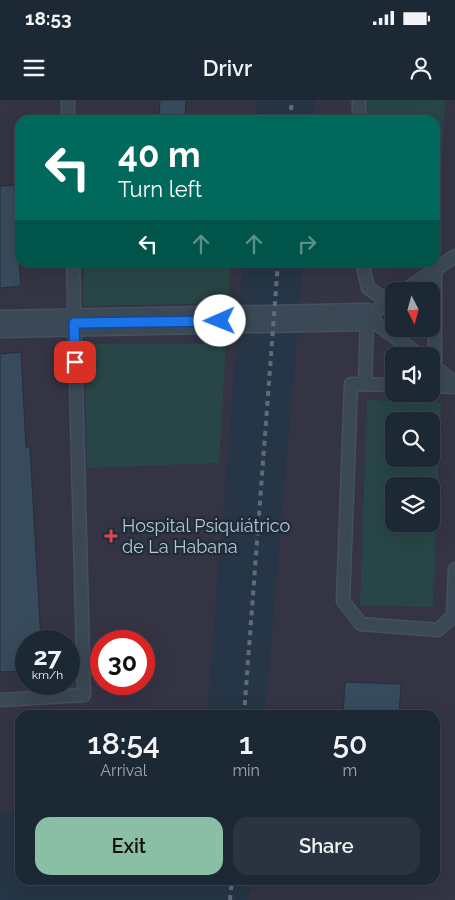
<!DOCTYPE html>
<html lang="en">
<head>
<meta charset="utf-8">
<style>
  :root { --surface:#1c2834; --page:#293440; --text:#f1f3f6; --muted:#a0a6ac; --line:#3a444f; --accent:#8abfa5 }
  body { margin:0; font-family:Raleway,sans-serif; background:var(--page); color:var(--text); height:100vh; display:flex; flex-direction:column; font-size:19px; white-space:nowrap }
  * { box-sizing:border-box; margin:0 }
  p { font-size:16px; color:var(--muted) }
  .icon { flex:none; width:28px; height:28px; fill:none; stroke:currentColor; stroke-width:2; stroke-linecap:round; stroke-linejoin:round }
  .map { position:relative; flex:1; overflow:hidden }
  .panel { position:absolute; left:15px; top:610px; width:425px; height:175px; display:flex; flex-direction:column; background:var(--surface); border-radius:15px; box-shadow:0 5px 20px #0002,0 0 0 1px var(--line) }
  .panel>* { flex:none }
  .hud { position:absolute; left:15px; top:15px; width:425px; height:152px; border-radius:15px; box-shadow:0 5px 20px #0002,0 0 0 1px var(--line); background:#00695c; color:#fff; overflow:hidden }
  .needle { width:32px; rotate:174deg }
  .fabs { position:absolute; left:385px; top:182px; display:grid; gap:10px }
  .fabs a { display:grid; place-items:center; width:55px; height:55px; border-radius:10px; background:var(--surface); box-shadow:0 5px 20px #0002,0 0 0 1px var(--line); font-size:25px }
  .speed { position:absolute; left:15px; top:530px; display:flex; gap:10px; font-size:25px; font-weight:700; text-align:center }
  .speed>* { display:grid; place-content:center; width:65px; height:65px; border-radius:50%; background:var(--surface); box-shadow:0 5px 20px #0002,0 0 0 1px var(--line); line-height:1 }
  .speed small { font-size:12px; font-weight:400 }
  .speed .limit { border:8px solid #d22; background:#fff; color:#111 }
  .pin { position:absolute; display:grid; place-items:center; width:42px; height:42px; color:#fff; margin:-21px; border-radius:10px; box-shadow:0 2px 8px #0006 }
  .me { position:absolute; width:55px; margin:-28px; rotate:269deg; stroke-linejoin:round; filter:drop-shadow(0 0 4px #0008) }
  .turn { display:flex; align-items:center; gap:18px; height:105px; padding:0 20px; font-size:22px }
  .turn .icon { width:65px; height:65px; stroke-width:2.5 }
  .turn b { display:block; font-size:35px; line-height:42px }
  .lanes { display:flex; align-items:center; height:48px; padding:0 20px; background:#0003; justify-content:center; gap:25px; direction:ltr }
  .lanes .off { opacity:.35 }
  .eta { display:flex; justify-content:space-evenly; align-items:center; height:85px; text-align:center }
  .eta b { font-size:30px; font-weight:600; line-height:35px }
  .primary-button { display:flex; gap:10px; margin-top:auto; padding:10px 20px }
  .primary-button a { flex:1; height:58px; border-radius:15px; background:var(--accent); color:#111; font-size:20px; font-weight:600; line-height:58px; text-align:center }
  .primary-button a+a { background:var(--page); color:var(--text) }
  .status { display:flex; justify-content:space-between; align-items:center; height:35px; padding:0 25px; background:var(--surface); direction:ltr }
  .status svg { height:14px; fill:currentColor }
  header { display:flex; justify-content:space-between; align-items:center; height:65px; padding:0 20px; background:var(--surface); font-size:22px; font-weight:600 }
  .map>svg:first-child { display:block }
  .medical { fill:#343445; fill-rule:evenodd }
  .green { fill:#284647; fill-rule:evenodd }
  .building { fill:#384b5c; stroke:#222f3c }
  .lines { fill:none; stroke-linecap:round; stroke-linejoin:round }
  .lane-casing { stroke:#45515e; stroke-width:15 }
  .street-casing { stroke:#45515e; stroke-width:29 }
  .lane { stroke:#3b4855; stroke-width:12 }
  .street { stroke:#3b4855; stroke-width:26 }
  .rail { stroke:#5d6c7c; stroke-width:4; stroke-dasharray:5 5; stroke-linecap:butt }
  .route-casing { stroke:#114b97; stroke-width:12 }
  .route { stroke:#1a73e8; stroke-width:9 }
  .health-dot { fill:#e0444e; stroke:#1f2d3b; stroke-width:2 }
  .labels { text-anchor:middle; stroke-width:5; stroke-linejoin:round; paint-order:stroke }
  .poi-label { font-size:18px; fill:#b9c3ce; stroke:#1f2d3b; text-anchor:start }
</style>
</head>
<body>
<div class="status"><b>18:53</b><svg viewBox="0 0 49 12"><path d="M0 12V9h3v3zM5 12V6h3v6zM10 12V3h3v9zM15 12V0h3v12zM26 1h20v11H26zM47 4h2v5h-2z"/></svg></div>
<header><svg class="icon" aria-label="menu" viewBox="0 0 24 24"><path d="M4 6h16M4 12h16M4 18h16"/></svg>Drivr<svg class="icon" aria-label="person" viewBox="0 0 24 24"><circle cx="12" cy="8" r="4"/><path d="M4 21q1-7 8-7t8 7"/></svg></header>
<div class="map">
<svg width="455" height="800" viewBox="0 0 455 800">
  <rect width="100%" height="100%" fill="#263646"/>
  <g class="medical">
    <path d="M0,0H258L256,20H20V162L243,163L207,615H20V713L0,714ZM26,541H69V584H26ZM101,541H144V584H101Z"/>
    <path d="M315,0H455V800H249L251,780H435V615H265L303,163L435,162V20H313ZM394,191H431V229H394ZM394,256H431V294H394ZM394,321H431V359H394ZM394,386H431V424H394Z"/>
  </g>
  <g class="green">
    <polygon points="354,0 445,0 439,121 435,120 435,20 353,20"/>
    <polygon points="84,163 231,163 229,203 83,206"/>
    <polygon points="85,244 226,244 219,363 87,368"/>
    <path d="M367,300L441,303L433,507L360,505ZM394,321H431V359H394ZM394,386H431V424H394Z"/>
  </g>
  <g class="building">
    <polygon points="160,0 186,0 185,20 159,20"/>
    <polygon points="14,85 21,186 0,188 0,86"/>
    <polygon points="21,252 26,347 30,347 41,541 26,541 26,571 0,572 0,254"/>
    <polygon points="345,582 401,584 399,615 343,615"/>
  </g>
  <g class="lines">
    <g class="lane-casing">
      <g id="lane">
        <polyline points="68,0 68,20"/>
        <polyline points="359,20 359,0"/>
        <polyline points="362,162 368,188 389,202"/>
        <polyline points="404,191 455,156"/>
        <polyline points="394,198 367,217 421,256"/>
        <polyline points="431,264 455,283"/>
        <polyline points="435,266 435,170"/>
        <polyline points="365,284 367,217"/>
        <polyline points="394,285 351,284 343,501 361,524 438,530 453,516 455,469"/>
        <polyline points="431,286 455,287"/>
        <polyline points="0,600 84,595 73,162"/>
      </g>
    </g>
    <g class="street-casing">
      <polyline id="street" points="0,224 367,217"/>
    </g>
    <use href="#lane" class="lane"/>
    <use href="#street" class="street"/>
    <g class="rail">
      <polyline points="290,20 292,0"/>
      <polyline points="244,615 278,162"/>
      <polyline points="230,800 232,780"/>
    </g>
  </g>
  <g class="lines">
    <g class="route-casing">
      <polyline id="route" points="75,262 74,223 220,221"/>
    </g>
    <use href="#route" class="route"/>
  </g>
  <path class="health-dot" d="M108.5 428.5h5v5h5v5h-5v5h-5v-5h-5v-5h5z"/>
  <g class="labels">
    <g class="poi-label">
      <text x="122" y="432">Hospital Psiquiátrico<tspan x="122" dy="21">de La Habana</tspan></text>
    </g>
  </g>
</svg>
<div class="fabs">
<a><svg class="needle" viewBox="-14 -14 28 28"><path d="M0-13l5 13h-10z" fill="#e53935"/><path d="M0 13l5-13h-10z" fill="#a0a6ac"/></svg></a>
<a><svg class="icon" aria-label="sound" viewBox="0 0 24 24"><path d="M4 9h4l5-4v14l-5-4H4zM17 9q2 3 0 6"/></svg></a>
<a><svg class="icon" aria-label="search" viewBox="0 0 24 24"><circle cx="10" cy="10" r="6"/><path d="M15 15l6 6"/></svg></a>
<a><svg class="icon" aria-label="layers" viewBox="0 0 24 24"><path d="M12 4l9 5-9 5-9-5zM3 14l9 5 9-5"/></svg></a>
</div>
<div class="speed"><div>27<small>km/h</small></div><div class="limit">30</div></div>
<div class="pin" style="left:75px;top:262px;background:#d93025"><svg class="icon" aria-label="arrive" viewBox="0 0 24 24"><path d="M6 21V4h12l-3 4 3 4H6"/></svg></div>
<svg class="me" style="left:220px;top:221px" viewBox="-20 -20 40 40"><circle r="19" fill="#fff"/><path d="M0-13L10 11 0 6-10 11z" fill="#1a73e8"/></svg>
<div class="hud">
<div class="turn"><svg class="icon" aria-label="left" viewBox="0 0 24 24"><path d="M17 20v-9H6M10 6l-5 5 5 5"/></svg><div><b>40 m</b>Turn left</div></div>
<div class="lanes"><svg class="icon" aria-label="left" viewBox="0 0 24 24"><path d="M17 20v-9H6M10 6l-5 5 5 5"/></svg><svg class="icon off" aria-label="ahead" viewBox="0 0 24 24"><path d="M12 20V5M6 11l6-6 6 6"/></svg><svg class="icon off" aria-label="ahead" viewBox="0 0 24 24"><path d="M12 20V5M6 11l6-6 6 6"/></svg><svg class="icon off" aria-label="right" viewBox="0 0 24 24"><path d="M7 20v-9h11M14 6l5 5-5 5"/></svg></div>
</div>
<section class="panel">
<div class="eta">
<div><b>18:54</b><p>Arrival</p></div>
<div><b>1</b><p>min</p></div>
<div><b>50</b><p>m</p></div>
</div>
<div class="primary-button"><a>Exit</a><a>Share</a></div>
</section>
</div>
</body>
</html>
